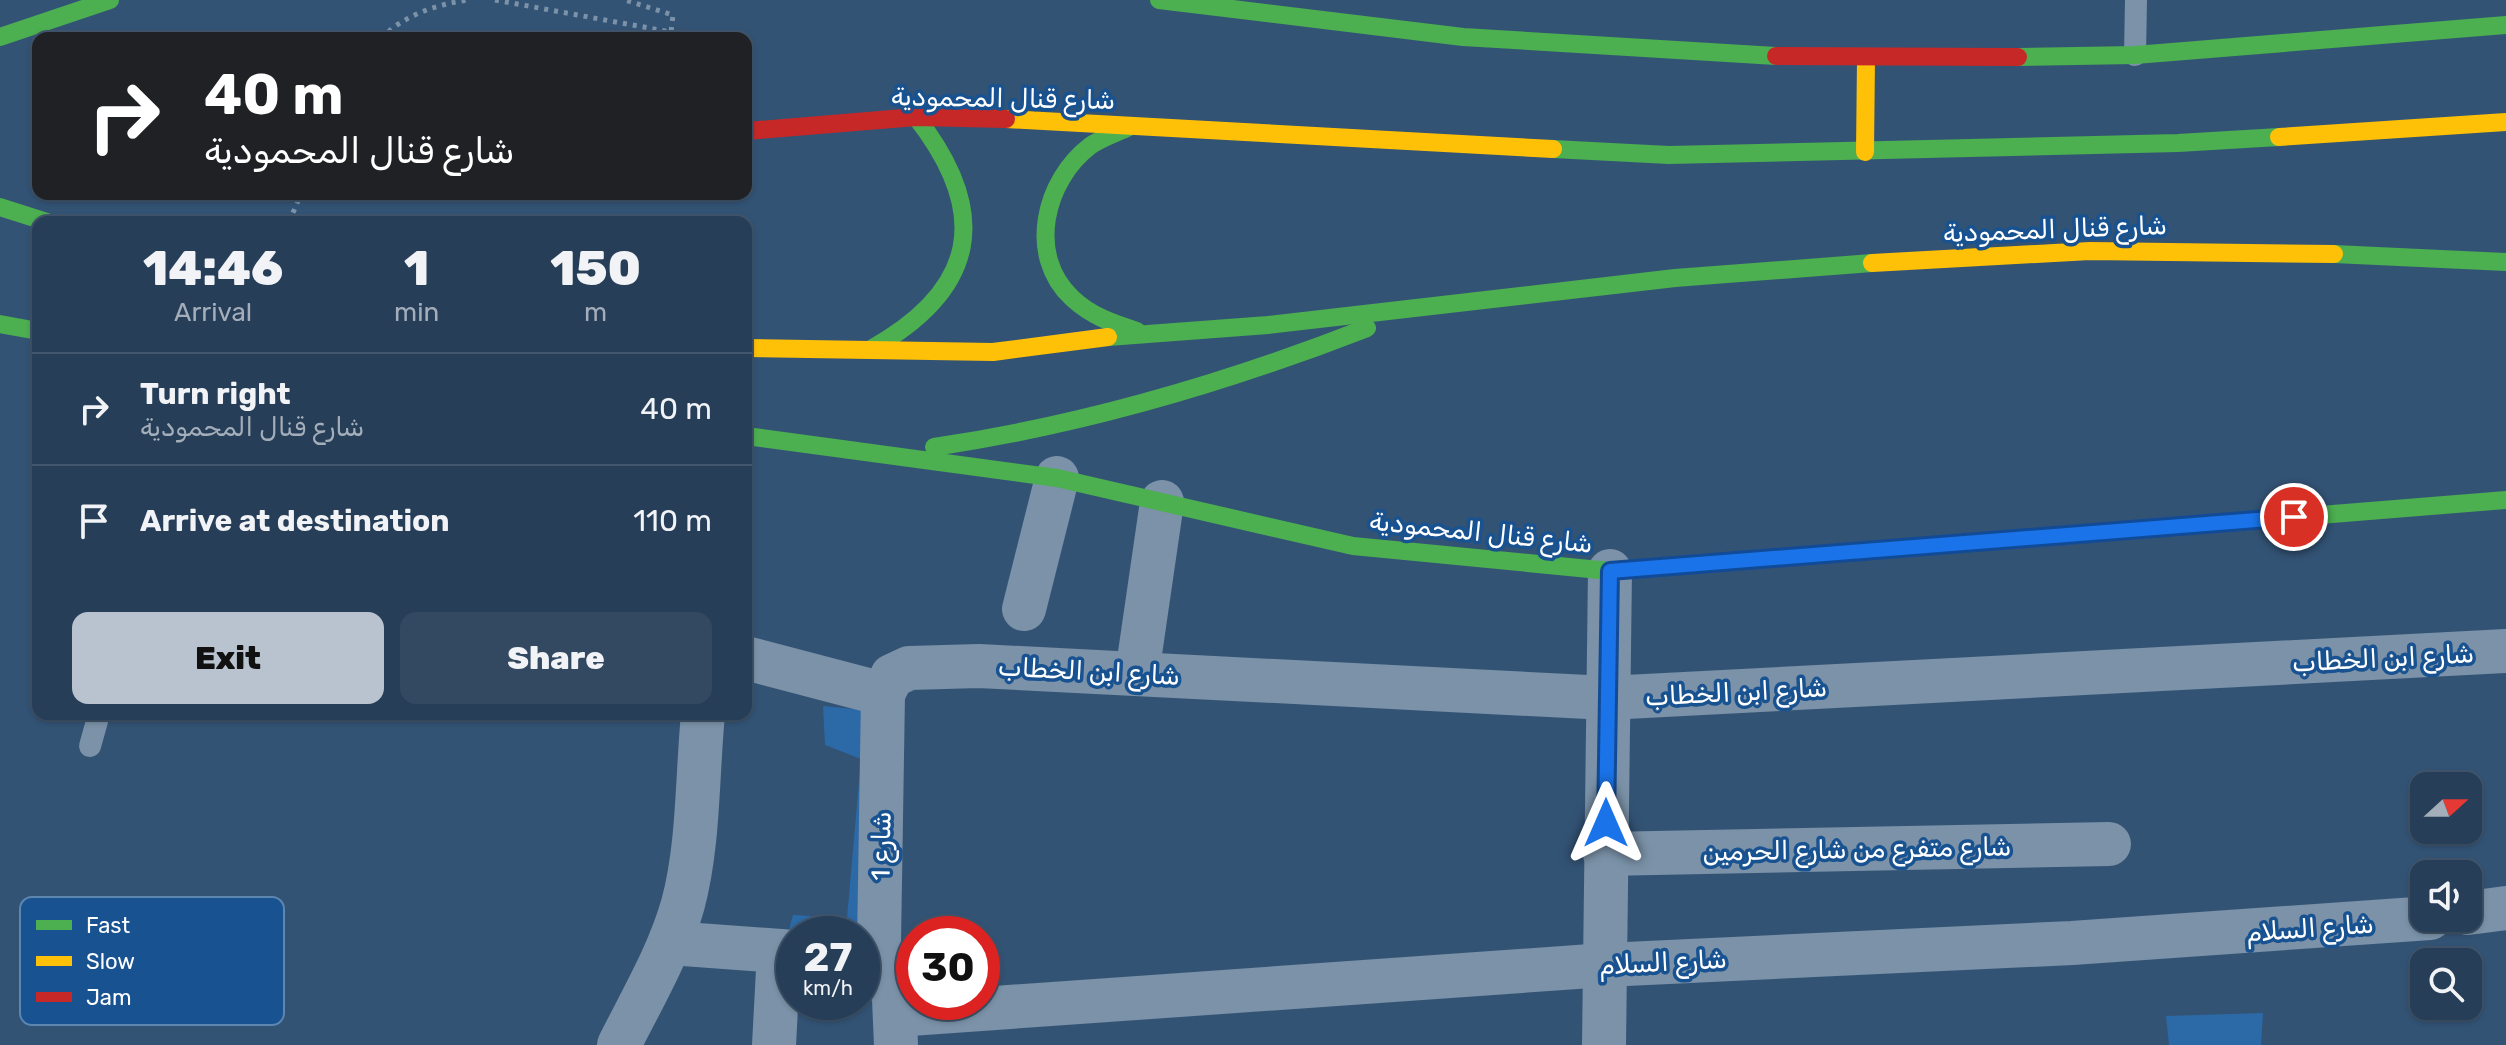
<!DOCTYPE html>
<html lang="en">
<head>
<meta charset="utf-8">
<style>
  :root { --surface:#263e58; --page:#324961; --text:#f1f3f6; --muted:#a4aeba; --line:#42576e; --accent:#b8c3cf }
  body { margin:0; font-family:Rubik,"Noto Sans Arabic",sans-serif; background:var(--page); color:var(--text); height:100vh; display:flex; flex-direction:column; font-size:30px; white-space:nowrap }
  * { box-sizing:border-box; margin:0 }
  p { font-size:26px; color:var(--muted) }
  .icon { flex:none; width:44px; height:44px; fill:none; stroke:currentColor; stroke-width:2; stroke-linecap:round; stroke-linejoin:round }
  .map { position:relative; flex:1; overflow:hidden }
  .side { position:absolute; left:32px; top:216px; width:720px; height:504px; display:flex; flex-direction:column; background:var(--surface); border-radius:16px; box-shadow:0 2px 6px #0004,0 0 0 2px var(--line) }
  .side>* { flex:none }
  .banner { position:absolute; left:32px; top:32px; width:720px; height:168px; border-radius:16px; box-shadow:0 2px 6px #0004,0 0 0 2px var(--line); background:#202124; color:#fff; overflow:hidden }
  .needle { width:52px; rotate:69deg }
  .controls { position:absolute; left:2410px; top:772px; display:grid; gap:16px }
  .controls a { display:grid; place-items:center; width:72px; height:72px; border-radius:16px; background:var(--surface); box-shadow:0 2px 6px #0004,0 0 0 2px var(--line); font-size:40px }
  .speed { position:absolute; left:776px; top:916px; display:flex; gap:16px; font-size:40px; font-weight:700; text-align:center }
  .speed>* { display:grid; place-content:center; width:104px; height:104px; border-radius:50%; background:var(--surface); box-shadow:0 2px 6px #0004,0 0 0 2px var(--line); line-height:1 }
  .speed small { font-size:20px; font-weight:400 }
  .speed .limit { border:12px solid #d22; background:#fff; color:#111 }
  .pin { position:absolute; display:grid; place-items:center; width:68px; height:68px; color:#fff; margin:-34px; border:4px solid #fff; border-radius:50%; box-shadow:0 2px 8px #0007 }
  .me { position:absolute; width:88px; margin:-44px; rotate:0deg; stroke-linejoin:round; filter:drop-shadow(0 0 6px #0008) }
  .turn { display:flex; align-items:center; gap:28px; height:168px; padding:0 40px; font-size:36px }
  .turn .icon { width:104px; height:104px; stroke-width:2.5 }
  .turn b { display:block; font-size:56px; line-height:68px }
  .eta { display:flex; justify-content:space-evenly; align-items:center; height:136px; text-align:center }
  .eta b { font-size:48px; font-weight:800; line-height:56px }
  .cta { display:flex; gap:16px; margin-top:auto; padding:16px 40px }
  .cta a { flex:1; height:92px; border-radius:16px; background:var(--accent); color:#111; font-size:32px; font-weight:800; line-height:92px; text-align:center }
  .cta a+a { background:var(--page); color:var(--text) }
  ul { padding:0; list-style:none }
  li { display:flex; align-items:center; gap:24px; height:112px; padding:0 40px; border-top:2px solid var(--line) }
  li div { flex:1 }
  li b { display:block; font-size:30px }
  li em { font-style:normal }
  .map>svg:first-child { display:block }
  .green { fill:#2c69a7 }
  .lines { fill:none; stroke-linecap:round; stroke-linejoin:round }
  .path { stroke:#7b92a8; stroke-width:5; stroke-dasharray:4 6; stroke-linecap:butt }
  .lane { stroke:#7b92a8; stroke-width:22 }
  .street { stroke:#7b92a8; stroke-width:44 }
  .fast { stroke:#4caf50; stroke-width:18 }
  .slow { stroke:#ffc107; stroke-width:18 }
  .jam { stroke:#c62828; stroke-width:18 }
  .route-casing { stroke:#114b97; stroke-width:20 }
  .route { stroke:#1a73e8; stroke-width:14 }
  .labels { text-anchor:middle; stroke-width:7; stroke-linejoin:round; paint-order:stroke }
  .street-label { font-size:26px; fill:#fff; stroke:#185290 }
  .key { fill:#185290; stroke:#5d86b1; stroke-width:2 }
  .key-label { font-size:22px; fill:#fff }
</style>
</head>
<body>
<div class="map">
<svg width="2506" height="1045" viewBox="0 0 2506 1045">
  <rect width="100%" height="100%" fill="#335375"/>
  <g class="green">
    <polygon points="823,706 874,711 862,934 794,934 786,941 793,915 847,918 861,759 825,745"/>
    <polygon points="2263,1013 2261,1045 2169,1045 2166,1016"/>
  </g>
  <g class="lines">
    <g class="path">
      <polyline points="495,0 671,32 673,15 625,0"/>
      <path d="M381,38C405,15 435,5 467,0"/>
      <polyline points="289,222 301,194"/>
    </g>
    <g class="lane">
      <polyline points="2135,55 2136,0"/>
      <polyline points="90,746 99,714"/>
    </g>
    <g class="street">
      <polyline points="1024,609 1057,478"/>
      <polyline points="746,658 883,694"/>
      <polyline points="1137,674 1162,502"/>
      <polyline points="1605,854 2109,844"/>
      <polyline points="2468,913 2506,908"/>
      <polyline points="670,943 794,952"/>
      <polyline points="896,1015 1605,965 2072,943 2430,918"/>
      <path d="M619,1045C642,999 669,954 683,904C699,844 697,776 703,714"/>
      <polyline points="774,1045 779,951"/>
      <polyline points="896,1045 894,999 879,943 883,694 892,676 909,668 979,666 1607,698 2506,651"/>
      <polyline points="1604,1045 1610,571"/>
    </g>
    <g class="fast">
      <polyline points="1159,0 1463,37 1776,56"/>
      <polyline points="0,37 110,0"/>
      <polyline points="2018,57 2135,55 2506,25"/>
      <path d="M1129,127C1117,133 1101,138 1090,146C1045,180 1026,255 1072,298C1091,316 1112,323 1137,331"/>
      <polyline points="1553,149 1669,155 2178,143 2279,137"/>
      <polyline points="0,207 47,222"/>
      <polyline points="2334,254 2506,262"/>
      <polyline points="0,324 38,331"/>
      <polyline points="1108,337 1268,325 1675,278 1872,263"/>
      <path d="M871,349C978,289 991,213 916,117"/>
      <polyline points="746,436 1057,478 1353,546 1610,571 1682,565"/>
      <path d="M934,447C1084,425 1226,383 1367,328"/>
      <polyline points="2083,534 2506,500"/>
    </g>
    <g class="slow">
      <polyline points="1006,119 1553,149"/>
      <polyline points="2279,137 2506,122"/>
      <polyline points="1865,152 1866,59"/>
      <polyline points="1872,263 2090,251 2334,254"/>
      <polyline points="746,348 993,352 1108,337"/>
      <polyline points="1682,565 2083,534"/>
    </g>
    <g class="jam">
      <polyline points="1776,56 2018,57"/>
      <polyline points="746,131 916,117 1006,119"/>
    </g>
  </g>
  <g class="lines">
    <g class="route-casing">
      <polyline id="route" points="1606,823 1610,571 2294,517"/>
    </g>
    <use href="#route" class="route"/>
  </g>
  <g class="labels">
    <g class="street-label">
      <text transform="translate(1003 98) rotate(1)" y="9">شارع قنال المحمودية</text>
      <text transform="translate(2055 229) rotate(-2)" y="9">شارع قنال المحمودية</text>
      <text transform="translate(1481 532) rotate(6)" y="9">شارع قنال المحمودية</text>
      <text transform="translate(2383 658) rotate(-3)" y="9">شارع ابن الخطاب</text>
      <text transform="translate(1089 671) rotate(3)" y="9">شارع ابن الخطاب</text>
      <text transform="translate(1736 692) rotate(-3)" y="9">شارع ابن الخطاب</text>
      <text transform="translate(881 846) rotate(-89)" y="9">شارع 1</text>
      <text transform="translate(1857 849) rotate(-1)" y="9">شارع متفرع من شارع الحرمين</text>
      <text transform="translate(2310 928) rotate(-4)" y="9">شارع السلام</text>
      <text transform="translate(1663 962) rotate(-3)" y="9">شارع السلام</text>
    </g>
  </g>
  <rect x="20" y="897" width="264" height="128" rx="12" class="key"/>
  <rect x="36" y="920" width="36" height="10" fill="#4caf50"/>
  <rect x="36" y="956" width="36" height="10" fill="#ffc107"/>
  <rect x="36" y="992" width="36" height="10" fill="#c62828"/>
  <g class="key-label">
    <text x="86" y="933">Fast</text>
    <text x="86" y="969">Slow</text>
    <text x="86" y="1005">Jam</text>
  </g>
</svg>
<div class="controls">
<a><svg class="needle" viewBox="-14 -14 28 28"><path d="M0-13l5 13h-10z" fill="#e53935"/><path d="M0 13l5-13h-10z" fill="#a4aeba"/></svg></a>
<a><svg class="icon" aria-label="sound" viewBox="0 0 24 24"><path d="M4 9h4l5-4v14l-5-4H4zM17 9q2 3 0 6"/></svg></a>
<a><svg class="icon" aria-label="search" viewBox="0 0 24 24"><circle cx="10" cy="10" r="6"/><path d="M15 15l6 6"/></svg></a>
</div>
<div class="speed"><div>27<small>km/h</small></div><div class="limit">30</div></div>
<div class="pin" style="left:2294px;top:517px;background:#d93025"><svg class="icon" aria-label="arrive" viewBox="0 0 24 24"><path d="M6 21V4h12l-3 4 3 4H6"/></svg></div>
<svg class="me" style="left:1606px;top:823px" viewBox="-20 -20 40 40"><path d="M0-17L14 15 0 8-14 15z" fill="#1a73e8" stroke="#fff" stroke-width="4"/></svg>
<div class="banner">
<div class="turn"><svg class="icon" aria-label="right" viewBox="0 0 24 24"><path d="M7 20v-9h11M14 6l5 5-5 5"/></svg><div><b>40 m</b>شارع قنال المحمودية</div></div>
</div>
<section class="side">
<div class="eta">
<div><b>14:46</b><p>Arrival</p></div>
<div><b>1</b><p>min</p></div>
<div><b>150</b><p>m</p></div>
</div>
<ul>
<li><svg class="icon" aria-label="right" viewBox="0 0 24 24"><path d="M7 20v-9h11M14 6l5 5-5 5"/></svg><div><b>Turn right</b><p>شارع قنال المحمودية</p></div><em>40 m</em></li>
<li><svg class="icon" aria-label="arrive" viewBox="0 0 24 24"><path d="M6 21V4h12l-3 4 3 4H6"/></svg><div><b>Arrive at destination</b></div><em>110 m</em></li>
</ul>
<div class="cta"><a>Exit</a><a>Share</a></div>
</section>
</div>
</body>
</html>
